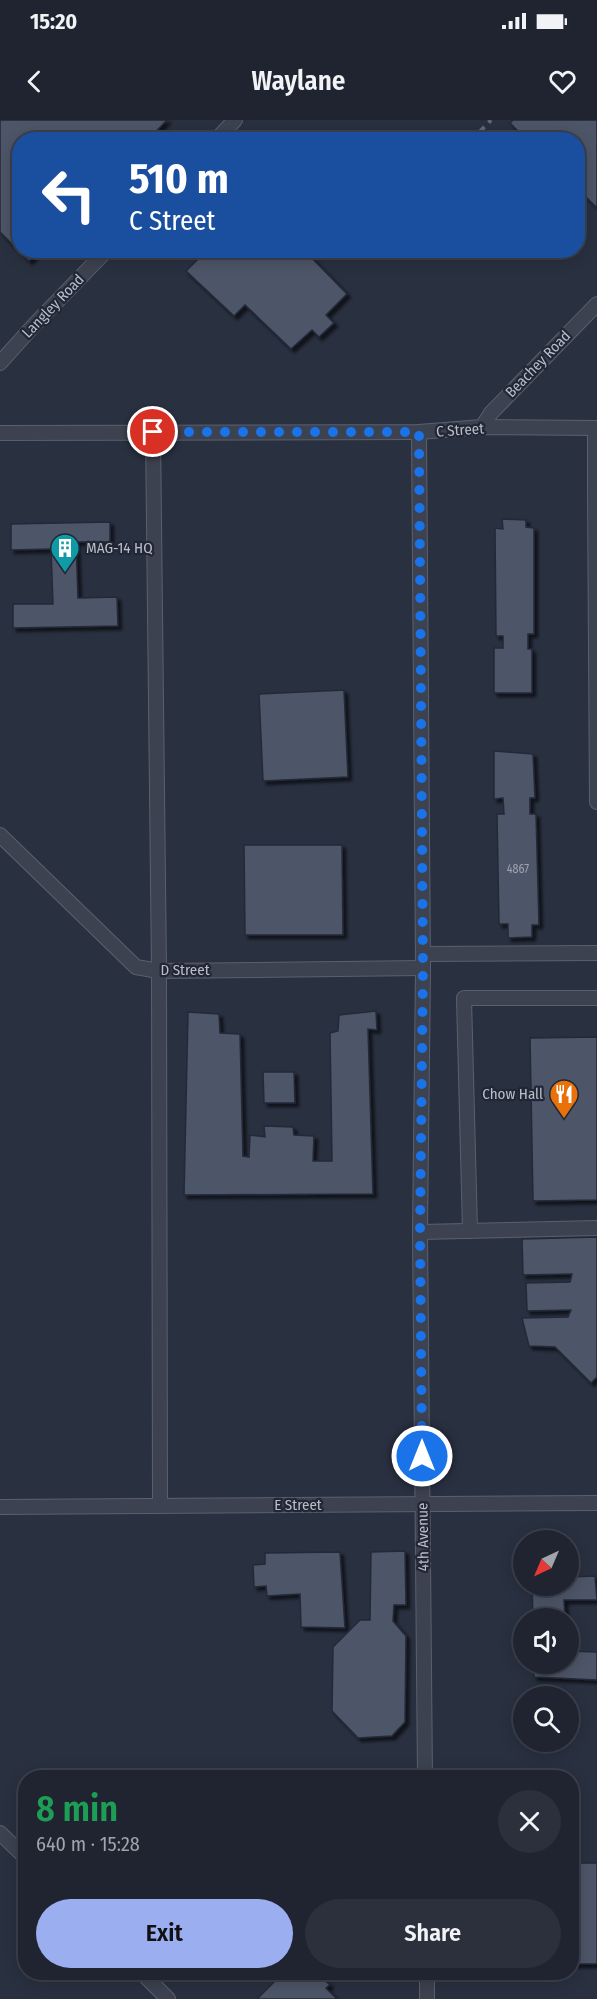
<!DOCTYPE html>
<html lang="en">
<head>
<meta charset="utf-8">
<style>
  :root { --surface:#1f2430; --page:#2c303c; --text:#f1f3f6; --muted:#a1a4ab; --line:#3c414c; --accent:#9baeef }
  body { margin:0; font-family:"Fira Sans Condensed",sans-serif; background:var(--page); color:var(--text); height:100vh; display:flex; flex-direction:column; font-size:22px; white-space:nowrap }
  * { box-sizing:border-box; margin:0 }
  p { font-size:20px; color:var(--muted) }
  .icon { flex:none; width:33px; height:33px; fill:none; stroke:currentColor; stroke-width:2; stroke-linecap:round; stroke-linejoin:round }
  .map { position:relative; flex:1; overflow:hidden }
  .drawer { position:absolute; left:18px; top:1650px; width:561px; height:210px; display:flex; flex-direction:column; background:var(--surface); border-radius:24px; box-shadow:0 3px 15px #0003,0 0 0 2px var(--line) }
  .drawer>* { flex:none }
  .top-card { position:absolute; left:12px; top:12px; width:573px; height:126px; border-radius:24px; box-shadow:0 3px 15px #0003,0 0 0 2px var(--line); background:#1a4fa0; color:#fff; overflow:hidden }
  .needle { width:39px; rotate:224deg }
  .controls { position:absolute; left:513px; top:1410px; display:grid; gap:12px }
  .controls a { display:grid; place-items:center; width:66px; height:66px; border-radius:50%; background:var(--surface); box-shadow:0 3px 15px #0003,0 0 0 2px var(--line); font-size:30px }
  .pin { position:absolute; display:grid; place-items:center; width:51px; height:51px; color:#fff; margin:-26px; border:3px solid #fff; border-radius:50%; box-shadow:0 2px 6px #0007 }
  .me { position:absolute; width:66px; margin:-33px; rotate:0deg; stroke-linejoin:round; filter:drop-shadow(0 0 4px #0008) }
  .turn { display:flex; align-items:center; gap:21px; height:126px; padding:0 18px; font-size:27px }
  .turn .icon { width:78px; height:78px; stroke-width:2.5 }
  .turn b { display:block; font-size:42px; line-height:51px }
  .round { display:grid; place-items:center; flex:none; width:63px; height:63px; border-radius:32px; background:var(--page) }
  .summary { display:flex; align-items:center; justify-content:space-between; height:102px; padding:0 18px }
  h1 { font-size:36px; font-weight:600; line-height:45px; color:#1e9e55 }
  .button { display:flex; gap:12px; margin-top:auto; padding:12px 18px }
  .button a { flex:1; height:69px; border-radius:36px; background:var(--accent); color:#111; font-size:24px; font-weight:600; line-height:69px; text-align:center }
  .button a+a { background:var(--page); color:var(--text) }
  .status { display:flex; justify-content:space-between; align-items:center; height:42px; padding:0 30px; background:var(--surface); direction:ltr }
  .status svg { height:16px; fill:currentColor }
  header { display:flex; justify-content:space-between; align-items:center; height:78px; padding:0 18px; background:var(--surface); font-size:27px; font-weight:600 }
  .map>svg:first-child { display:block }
  .building { fill:#4e5467; stroke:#242938; stroke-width:1.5; filter:url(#shadow) }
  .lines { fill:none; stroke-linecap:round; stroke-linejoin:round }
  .minor-casing { stroke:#5b606e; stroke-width:16 }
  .minor { stroke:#3d4250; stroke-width:14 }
  .rail { stroke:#606677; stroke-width:4; stroke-dasharray:6 6; stroke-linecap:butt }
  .route { stroke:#1a73e8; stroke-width:10; stroke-dasharray:0 18 }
  .labels { text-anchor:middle; stroke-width:4.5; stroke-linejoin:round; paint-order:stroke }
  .number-label { font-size:12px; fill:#9fa4b1 }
  .street-label { font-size:15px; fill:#babeca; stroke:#222736 }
  .poi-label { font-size:15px; fill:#babeca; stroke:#222736; text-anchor:start }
</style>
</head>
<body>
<div class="status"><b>15:20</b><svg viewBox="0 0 49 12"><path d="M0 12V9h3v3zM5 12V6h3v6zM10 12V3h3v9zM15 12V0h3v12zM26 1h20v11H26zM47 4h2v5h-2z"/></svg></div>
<header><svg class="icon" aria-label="back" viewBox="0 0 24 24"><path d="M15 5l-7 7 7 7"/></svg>Waylane<svg class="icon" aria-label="heart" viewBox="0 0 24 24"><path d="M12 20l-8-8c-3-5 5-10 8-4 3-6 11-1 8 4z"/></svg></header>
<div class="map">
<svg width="597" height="1879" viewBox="0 0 597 1879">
  <defs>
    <filter id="shadow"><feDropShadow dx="3.5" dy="3.5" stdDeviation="1.5" flood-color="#0009"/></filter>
  </defs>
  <rect width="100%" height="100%" fill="#293040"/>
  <g class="building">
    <polygon points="0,0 167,0 148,20 20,20 20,130 40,130 29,141 0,112"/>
    <polygon points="513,0 597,0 597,88 578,69 578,20 527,20 510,3"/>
    <polygon points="198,130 304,130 347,174 326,195 334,203 319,217 312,210 291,229 245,185 234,196 186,151 198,139 193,135"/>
    <polygon points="502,399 526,400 526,407 534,408 534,514 528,514 528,529 532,529 532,573 494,573 494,528 503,528 503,516 496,516 495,408 503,409"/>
    <polygon points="110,402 110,422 76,422 78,478 117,477 118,506 13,508 13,484 53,484 51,429 11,430 11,404"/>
    <polygon points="344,570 348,657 263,661 259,574"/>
    <polygon points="494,631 533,634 535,678 530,678 530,694 536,694 539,805 532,805 532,817 508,818 508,804 499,804 497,694 504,694 503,678 494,679"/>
    <polygon points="244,725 342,725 343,815 245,815"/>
    <polygon points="376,891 377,910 368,909 373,1074 184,1075 188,892 219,894 220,913 240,914 243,1036 249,1037 250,1015 265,1017 264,1006 293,1007 294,1015 314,1016 313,1041 332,1041 330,913 338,911 339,895"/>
    <polygon points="597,917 597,1080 533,1081 530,918"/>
    <polygon points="263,952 294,952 295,983 264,983"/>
    <polygon points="597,1117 597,1257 591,1263 555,1227 529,1226 522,1198 568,1197 571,1190 527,1191 526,1163 570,1162 572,1154 523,1155 522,1119"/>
    <polygon points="405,1431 406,1485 394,1485 393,1501 406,1516 405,1602 392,1616 358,1618 332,1591 333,1527 360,1500 370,1500 371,1432"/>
    <polygon points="340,1432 345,1508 301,1507 300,1474 267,1476 266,1466 254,1467 253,1445 265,1444 265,1433"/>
    <polygon points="595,1456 597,1480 564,1480 565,1498 533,1498 532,1466 568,1466 568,1457"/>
    <polygon points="568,1531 597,1532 597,1560 534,1557 534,1544 568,1544"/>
    <rect x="572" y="1743" width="25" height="101"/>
    <polygon points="284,1852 323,1852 320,1856 330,1865 326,1868 337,1879 257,1879"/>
  </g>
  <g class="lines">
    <g class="minor-casing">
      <g id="minor">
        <polyline points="216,20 235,0"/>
        <polyline points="0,243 35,204 107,130"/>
        <polyline points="482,307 491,293 597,184"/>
        <polyline points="595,308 595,372"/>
        <polyline points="153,312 159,851 160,1386"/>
        <polyline points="419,312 423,848 420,1112 425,1658"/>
        <polyline points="0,313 419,312 482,307 597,308"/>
        <polyline points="597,372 595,372 597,682"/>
        <polyline points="0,715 136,847 159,851 423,848"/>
        <polyline points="423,834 597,833"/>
        <polyline points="470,1111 464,878 597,878"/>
        <polyline points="420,1112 597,1108"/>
        <polyline points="0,1387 597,1383"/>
        <polyline points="0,1713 26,1738"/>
        <polyline points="141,1852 168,1879"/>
        <polyline points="427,1852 427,1879"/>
      </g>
    </g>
    <use href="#minor" class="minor"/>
    <g class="rail">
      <polyline points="472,20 491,0"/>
      <polyline points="360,134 363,130"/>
    </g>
  </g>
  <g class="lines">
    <polyline class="route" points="153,312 419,312 423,848 420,1112 422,1336"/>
  </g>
  <defs>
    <g id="building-pin" transform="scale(1.5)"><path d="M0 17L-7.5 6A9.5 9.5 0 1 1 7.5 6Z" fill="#0f9aa8" stroke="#222736"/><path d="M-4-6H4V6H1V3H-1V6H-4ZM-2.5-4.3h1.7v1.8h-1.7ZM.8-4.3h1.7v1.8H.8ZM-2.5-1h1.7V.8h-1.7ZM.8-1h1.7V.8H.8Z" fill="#fff"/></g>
    <g id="restaurant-pin" transform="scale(1.5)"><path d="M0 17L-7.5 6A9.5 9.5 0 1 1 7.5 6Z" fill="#e8710a" stroke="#222736"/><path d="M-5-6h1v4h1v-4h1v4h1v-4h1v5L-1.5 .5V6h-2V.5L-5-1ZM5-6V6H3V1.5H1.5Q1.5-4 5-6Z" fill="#fff"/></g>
  </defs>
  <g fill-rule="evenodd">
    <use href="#building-pin" x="65" y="428"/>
    <use href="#restaurant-pin" x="564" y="974"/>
  </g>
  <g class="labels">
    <g class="number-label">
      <text x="518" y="753">4867</text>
    </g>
    <g class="street-label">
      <text transform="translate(53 186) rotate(-46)" y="5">Langley Road</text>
      <text transform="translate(538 244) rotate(-46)" y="5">Beachey Road</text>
      <text transform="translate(460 310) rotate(-4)" y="5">C Street</text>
      <text x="185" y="855">D Street</text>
      <text x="298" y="1390">E Street</text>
      <text transform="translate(423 1417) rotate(-91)" y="5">4th Avenue</text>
    </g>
    <g class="poi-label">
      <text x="86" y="433">MAG-14 HQ</text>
      <text x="543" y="979" text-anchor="end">Chow Hall</text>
    </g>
  </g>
</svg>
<div class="controls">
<a><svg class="needle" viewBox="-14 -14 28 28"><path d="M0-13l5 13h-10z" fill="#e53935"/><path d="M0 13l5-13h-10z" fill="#a1a4ab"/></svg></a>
<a><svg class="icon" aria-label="sound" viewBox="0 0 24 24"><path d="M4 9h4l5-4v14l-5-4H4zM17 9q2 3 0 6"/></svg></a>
<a><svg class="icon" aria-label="search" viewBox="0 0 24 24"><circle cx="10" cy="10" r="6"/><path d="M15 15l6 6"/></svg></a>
</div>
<div class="pin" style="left:153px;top:312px;background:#d93025"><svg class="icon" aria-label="arrive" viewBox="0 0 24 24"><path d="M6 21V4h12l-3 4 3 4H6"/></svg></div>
<svg class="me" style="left:422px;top:1336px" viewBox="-20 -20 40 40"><circle r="17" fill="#1a73e8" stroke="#fff" stroke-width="3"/><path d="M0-11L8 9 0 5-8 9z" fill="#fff"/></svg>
<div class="top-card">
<div class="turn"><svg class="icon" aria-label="left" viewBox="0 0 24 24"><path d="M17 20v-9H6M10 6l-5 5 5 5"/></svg><div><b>510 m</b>C Street</div></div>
</div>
<section class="drawer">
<div class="summary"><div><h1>8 min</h1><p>640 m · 15:28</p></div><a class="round"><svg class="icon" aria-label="close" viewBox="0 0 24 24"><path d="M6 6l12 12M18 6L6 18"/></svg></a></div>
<div class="button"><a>Exit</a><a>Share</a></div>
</section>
</div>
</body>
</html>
